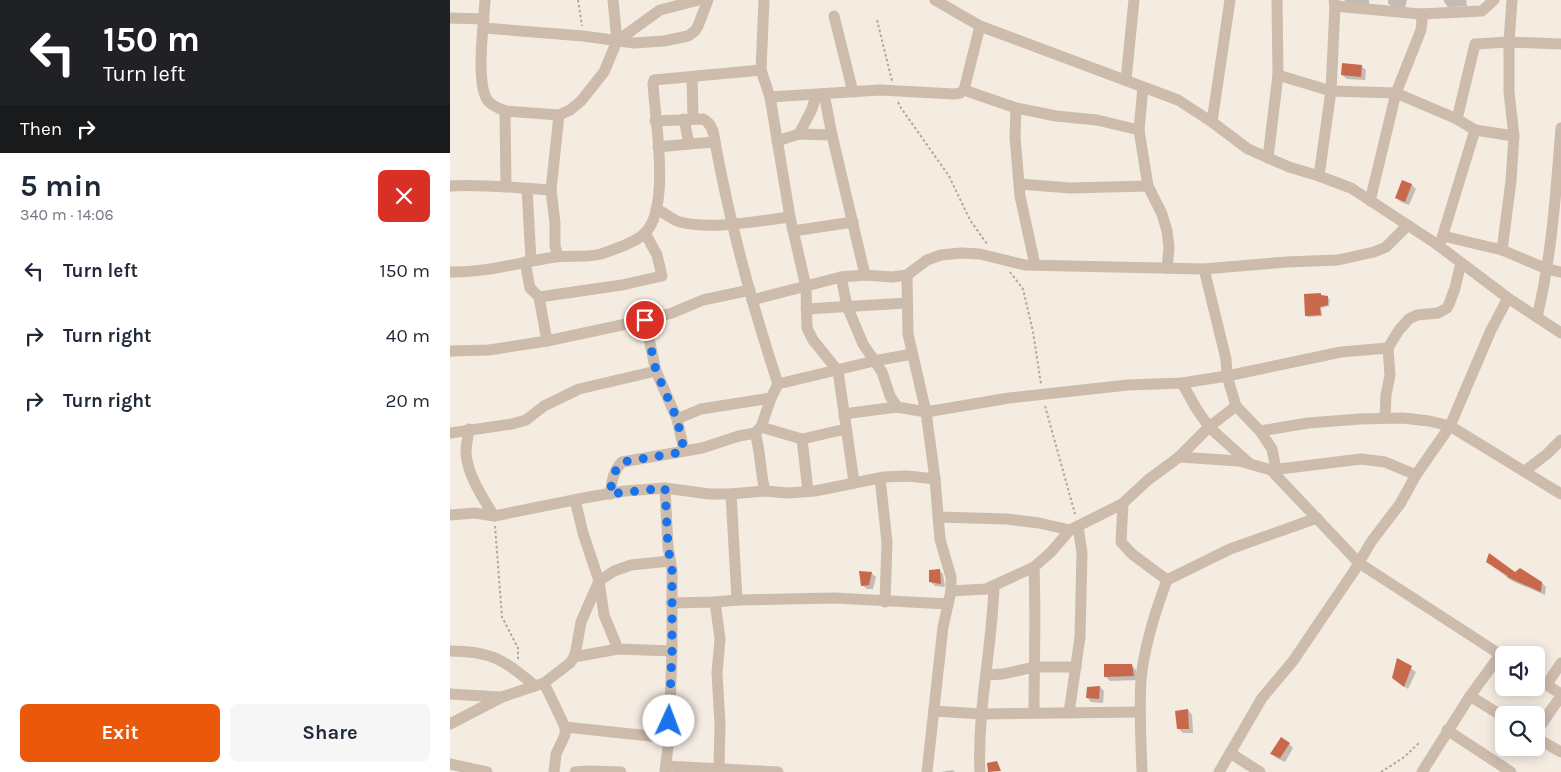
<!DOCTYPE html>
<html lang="en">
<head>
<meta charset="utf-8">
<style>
  :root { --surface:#fff; --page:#f6f6f7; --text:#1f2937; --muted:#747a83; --accent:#ea580c }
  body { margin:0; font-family:Karla,sans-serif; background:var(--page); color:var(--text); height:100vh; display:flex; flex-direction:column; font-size:19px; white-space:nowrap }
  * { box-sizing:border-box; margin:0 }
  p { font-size:16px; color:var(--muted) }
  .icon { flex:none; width:28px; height:28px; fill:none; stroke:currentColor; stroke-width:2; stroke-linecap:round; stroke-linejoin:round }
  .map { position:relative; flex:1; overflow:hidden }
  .side { display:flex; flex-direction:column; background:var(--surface); width:450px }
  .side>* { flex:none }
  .hud { background:#202124; color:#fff; overflow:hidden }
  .fabs { position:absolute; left:1045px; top:646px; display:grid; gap:10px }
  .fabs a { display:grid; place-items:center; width:50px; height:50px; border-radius:8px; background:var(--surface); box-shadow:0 2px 12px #0003; font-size:25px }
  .pin { position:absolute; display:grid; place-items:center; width:42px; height:42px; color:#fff; margin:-21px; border:2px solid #fff; border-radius:50%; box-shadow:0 1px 5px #0007 }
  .me { position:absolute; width:55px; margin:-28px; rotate:2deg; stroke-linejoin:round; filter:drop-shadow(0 0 4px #0008) }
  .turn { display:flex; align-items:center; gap:18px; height:105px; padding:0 20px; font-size:22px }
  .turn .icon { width:65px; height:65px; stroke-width:2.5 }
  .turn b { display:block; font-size:35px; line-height:42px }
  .then { display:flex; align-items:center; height:48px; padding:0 20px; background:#0003; gap:10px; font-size:19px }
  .round { display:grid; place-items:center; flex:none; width:52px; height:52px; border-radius:8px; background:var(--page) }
  .summary { display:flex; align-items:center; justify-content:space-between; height:85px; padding:0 20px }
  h1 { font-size:30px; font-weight:700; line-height:38px }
  .action { display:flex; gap:10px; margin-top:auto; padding:10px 20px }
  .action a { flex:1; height:58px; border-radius:8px; background:var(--accent); color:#fff; font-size:20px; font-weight:700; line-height:58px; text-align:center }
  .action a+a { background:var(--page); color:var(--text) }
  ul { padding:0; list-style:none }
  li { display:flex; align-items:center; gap:15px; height:65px; padding:0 20px }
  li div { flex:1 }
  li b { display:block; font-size:19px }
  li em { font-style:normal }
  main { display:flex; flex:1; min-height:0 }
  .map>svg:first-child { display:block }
  .shadow { fill:#0003 }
  .building { fill:#c8694b }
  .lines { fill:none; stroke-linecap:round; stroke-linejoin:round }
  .path { stroke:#b9a596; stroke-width:2; stroke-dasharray:2.5 2.5; stroke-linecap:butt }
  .minor { stroke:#cdbbac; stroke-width:11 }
  .route { stroke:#1a73e8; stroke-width:9; stroke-dasharray:0 16.2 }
</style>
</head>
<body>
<main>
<section class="side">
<div class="hud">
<div class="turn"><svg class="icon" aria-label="left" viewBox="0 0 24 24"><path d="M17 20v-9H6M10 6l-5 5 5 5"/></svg><div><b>150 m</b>Turn left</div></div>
<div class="then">Then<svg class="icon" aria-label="right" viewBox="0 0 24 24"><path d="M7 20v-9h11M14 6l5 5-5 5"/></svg></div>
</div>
<div class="summary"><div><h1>5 min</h1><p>340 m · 14:06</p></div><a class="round" style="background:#d93025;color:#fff"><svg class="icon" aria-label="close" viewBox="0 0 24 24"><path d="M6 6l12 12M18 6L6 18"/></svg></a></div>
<ul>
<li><svg class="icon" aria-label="left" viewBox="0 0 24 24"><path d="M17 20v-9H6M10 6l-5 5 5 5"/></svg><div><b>Turn left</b></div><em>150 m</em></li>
<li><svg class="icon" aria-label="right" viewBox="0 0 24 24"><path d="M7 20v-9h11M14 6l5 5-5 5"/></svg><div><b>Turn right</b></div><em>40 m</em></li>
<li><svg class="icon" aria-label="right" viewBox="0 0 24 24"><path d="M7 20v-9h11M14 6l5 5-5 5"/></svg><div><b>Turn right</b></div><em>20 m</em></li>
</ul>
<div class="action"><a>Exit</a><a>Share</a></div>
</section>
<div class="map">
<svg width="1111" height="772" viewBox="0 0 1111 772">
  <rect width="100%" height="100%" fill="#f4ebe1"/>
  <g class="shadow">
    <polygon points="894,0 919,0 919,7 900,5"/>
    <polygon points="938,0 957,0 955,8 942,7 938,3"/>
    <polygon points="994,0 1016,0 1017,6 998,7 994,2"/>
    <polygon points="911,66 916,70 915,80 897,79 892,75"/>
    <polygon points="953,182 962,185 966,189 959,205 951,202 946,198"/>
    <polygon points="872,296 880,299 879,306 871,308 872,316 858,317 856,315"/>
    <polygon points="1037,562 1092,583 1096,587 1095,595 1062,581"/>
    <polygon points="489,570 493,574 495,587 485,586 481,582"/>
    <polygon points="421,573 426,577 423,589 417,589 412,585"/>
    <polygon points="948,660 966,672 958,689 948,682"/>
    <polygon points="681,665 686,670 687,680 660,681 656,677"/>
    <polygon points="650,687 654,691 653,703 641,702 637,697 638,688"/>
    <polygon points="738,710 742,715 743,733 733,733 729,729"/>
    <polygon points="839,744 843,748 835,762 826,758 822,754"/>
    <polygon points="503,770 505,772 491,772"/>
  </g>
  <g class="building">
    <polygon points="892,63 912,65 911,77 891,75"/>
    <polygon points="952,180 962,184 955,202 945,198"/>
    <polygon points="871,293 871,295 878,296 878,305 870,307 871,315 855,316 854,294"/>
    <polygon points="1039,553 1065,572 1070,568 1092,582 1091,592 1057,577 1058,576 1036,562"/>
    <polygon points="490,569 491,584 479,582 479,570"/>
    <polygon points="409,571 422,572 419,585 411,586"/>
    <polygon points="947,658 962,666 954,687 942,678"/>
    <polygon points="654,664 682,664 684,676 654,677"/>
    <polygon points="650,686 649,699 636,698 637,687"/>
    <polygon points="738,709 739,729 727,729 725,711"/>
    <polygon points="831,737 840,743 830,758 820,754"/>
    <polygon points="547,761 551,771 538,772 537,763"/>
  </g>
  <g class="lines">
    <g class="path">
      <polyline points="128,0 132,26"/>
      <polyline points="427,20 442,81"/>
      <polyline points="448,102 451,108 499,176 520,220 537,244"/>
      <polyline points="560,272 573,289 583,332 591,384"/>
      <polyline points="595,406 625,514"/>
      <polyline points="45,526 52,617 68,648 68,659"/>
      <polyline points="931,772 953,758 969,743"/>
    </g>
    <g class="minor">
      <path d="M35,0C34,23 25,84 38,101C42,106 49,108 55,111L56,186"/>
      <polyline points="163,0 167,41"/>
      <polyline points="314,0 311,70 320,97 340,217 356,287 357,328 363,340 388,371 404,482"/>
      <polyline points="485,0 530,26 728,100 762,122 798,149 839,167 869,176 901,188 985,243 1058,298 1111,333"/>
      <polyline points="884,0 885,6 970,14 1032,11 1044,0"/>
      <polyline points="384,16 403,92"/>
      <polyline points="0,18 34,19"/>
      <polyline points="34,28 133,36 184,43 214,41 238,36 245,31 248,26 258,0"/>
      <polyline points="828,75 881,91 946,93 1007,119 1025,130 1064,136"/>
      <polyline points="242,78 243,118"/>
      <polyline points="676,80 684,0"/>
      <polyline points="693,87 689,130 698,186 712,214 717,231 719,248 717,268"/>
      <polyline points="514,90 530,26"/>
      <polyline points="374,94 382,135 415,275"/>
      <polyline points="320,97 430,90 504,94 510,93 514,90 566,108 606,116 647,120 689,130"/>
      <polyline points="566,108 565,137 570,196 585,265"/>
      <polyline points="55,111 109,115"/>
      <polyline points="1007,119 1025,44 1059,42 1111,44"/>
      <path d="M205,121L253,119C262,123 264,133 265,142"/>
      <polyline points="762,122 780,0"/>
      <polyline points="349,134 362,109 366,95"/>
      <polyline points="327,141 349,134 382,135"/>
      <polyline points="208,147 239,144"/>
      <polyline points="818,158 828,75 827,0"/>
      <polyline points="869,176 881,91 885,6"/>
      <polyline points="570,184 620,188 698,186"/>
      <path d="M0,186C34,184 67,188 101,190L109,115L120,110L131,101L154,72L167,41L210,10L249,0"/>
      <polyline points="77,189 81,260"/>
      <polyline points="101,190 105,223 105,246 108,256"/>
      <polyline points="920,201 946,93 971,30 972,20 970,14"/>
      <path d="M206,209C214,212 222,220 230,222C260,230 309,221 340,217"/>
      <polyline points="343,231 403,222"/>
      <polyline points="993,236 1052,250 1097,269 1111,272"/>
      <polyline points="991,241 1025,130"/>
      <polyline points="1052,250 1061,181 1064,136 1059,92 1059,42 1062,0"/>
      <polyline points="75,262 80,288 89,297 97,341"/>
      <polyline points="754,269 776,359 777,376 786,406 810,431 822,449 826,469"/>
      <path d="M0,272C36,273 70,262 105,257C120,255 137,258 151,254C163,250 187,242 195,233C221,207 205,119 203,84L204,80L311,70"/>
      <polyline points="457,275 458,334 476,412 485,479 490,539 501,577 501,591 493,627 477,772"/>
      <polyline points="391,277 397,306 413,344 432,372 440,396 447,407"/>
      <polyline points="89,297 172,285 212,276 207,255 195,233"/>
      <polyline points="302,300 391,277 415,275 442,277 457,275 477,260 491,255 511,253 530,254 575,265 754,269 836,262 888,260 924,252 936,247 957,226"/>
      <polyline points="356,309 457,303"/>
      <path d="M1087,317C1102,255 1106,191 1111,128"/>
      <polyline points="195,320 206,371 227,419 234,450"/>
      <polyline points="0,351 39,350 97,341 195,320 222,313 253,300 300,290"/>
      <polyline points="732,383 746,408 759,427 799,463"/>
      <polyline points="328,384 424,361 462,354"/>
      <polyline points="394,416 401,413 447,407 476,412 559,398 678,385 732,383 777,376 891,352 938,348"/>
      <polyline points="935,418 936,395 940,375 938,348 949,330 959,319 967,315 988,313 997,308 999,304 1005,288 1011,263"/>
      <polyline points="227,419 251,409 321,398"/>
      <polyline points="311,427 352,439 396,429"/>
      <path d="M19,429C18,437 16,445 16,452C17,475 33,498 44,516"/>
      <polyline points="810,431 858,423 910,419 953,418 979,421 1000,426 1111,494"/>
      <polyline points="0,433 62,424 76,420 94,406 129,389 206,371"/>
      <path d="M305,433C311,452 310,472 315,491"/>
      <polyline points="352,439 358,491"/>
      <polyline points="729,457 789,461 821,470 911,459 935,462 966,475"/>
      <polyline points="821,470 909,563 1054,657"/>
      <polyline points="1075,471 1097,454 1111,440"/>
      <polyline points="430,478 437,542 435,602"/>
      <path d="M160,494C162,481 163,471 172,462L252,448L289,436L305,433L311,427L321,398L328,384C302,305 280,224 265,142L239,144L234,119"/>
      <polyline points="281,494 287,600"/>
      <polyline points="125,500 133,533 149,581 154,615 168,649"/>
      <polyline points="673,503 671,542 682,554 717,580"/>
      <polyline points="0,515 25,513 44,516 139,497 175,491 215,488 259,494 281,494 315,491 338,493 365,491 434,477 457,476 485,479"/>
      <polyline points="488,517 557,519 589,523 620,530"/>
      <polyline points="501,591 536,589 584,567 601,552 620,530 672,504 698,480 729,457 759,427 786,406"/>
      <polyline points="265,602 270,639 267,673 270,724 269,768"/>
      <polyline points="221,603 265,602 287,600 384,598 498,604"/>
      <path d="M0,651C41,651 55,660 85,686"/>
      <polyline points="124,657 168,649 222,651"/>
      <polyline points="536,675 553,674 584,667 626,667"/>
      <polyline points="1086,678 1111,694"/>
      <polyline points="94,683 115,727 115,735 106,754 104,772"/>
      <polyline points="1097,684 1111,663"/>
      <polyline points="0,694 50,697"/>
      <polyline points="1020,696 1054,717"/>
      <polyline points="484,711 531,714 690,712"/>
      <path d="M584,713C584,664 586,616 584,567"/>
      <polyline points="619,713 630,637 632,553 628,526"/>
      <polyline points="0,724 52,697 94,683 120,663 124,657 126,650 131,622 149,581 164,571 181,565 220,561"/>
      <polyline points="115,727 219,738"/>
      <polyline points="997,730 1061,772"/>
      <polyline points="1086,732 1111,696"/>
      <polyline points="1086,738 1111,752"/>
      <polyline points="780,753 810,772"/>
      <polyline points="0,764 37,772"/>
      <polyline points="216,766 328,772"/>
      <polyline points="125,772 137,771 171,772"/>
      <polyline points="215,772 219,738 222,651 222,570 218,547 215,488"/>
      <path d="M530,772C527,710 542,649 544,587"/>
      <path d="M692,772C691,741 689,711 691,680C694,646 705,612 717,580L780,549L867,518"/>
      <polyline points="769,772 812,698 843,661 904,571 921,542 950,504 966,475 1000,426 1041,330 1058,298"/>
      <polyline points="972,772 1020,696 1050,655"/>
    </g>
  </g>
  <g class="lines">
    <path class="route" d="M195,320L206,371L227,419L234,450L227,453L172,462C163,471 162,481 160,494L215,488L218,547L222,570V651L219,721"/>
  </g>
</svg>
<div class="fabs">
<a><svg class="icon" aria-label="sound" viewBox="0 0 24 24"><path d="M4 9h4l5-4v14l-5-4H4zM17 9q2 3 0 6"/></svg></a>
<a><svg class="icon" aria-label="search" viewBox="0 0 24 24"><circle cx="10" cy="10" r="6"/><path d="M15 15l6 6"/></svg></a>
</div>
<div class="pin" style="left:195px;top:320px;background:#d93025"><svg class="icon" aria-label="arrive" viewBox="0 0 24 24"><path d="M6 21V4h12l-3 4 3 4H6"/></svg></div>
<svg class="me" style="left:219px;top:721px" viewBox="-20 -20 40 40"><circle r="19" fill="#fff"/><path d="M0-13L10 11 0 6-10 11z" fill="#1a73e8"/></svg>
</div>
</main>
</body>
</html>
